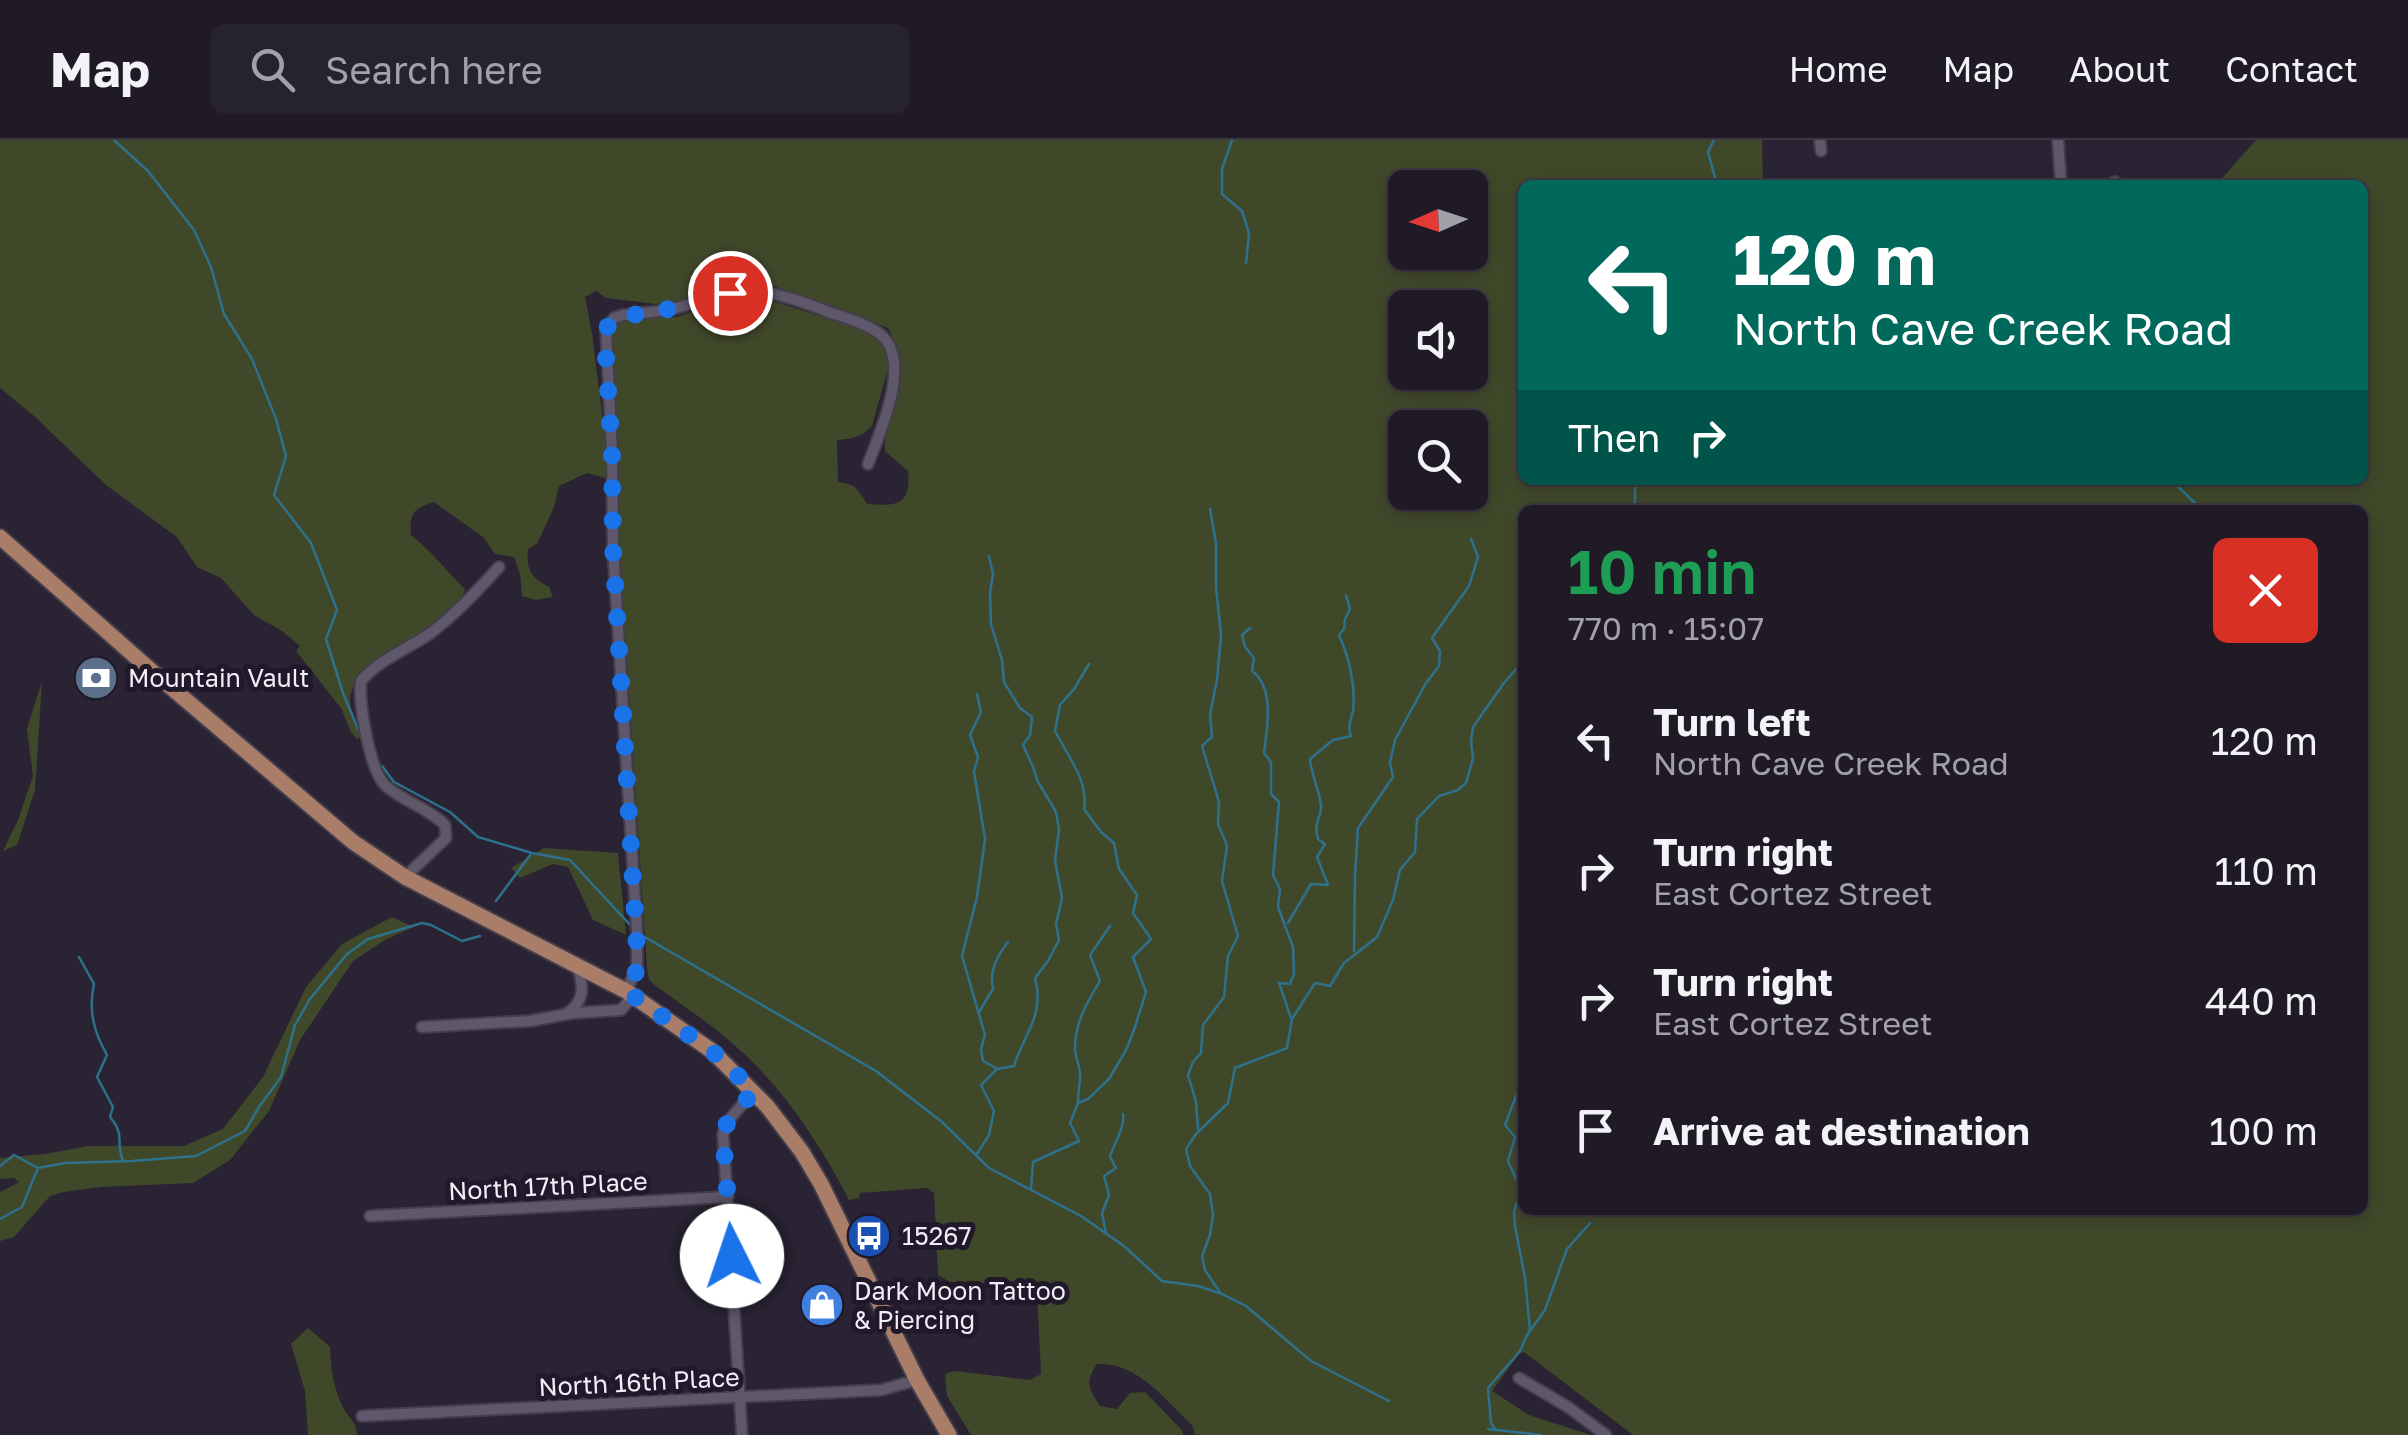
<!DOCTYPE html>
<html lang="en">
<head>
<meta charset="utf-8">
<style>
  :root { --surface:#1f1a26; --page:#27232e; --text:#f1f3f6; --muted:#a1a1a7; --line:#3c3843 }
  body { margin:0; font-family:"Golos Text",sans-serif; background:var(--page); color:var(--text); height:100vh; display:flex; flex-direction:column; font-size:38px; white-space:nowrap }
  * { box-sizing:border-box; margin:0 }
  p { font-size:32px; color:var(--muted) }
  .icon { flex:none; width:55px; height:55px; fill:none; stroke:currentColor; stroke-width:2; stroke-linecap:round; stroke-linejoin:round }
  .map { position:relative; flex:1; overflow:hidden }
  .side { position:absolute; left:1518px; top:365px; width:850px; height:710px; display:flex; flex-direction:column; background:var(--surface); border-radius:15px; box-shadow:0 5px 15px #0003,0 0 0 2px var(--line) }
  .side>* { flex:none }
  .hud { position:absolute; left:1518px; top:40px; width:850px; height:305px; border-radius:15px; box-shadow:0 5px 15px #0003,0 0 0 2px var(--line); background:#00695c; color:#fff; overflow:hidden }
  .needle { width:65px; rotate:267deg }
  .buttons { position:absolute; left:1388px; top:30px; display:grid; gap:20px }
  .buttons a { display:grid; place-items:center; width:100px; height:100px; border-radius:15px; background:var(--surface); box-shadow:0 5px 15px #0003,0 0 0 2px var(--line); font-size:50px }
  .pin { position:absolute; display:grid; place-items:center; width:85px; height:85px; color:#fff; margin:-42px; border:5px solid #fff; border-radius:50%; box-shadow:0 2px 10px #0007 }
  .me { position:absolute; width:110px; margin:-55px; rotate:356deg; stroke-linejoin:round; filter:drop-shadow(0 0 8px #0008) }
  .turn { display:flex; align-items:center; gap:35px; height:210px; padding:0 50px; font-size:45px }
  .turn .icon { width:130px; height:130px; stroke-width:2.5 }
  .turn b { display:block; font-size:70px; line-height:85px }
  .then { display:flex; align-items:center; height:95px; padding:0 50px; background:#0003; gap:20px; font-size:38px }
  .round { display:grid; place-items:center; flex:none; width:105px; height:105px; border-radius:15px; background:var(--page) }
  .summary { display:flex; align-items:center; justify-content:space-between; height:170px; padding:0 50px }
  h1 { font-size:60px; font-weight:600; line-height:75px; color:#1e9e55 }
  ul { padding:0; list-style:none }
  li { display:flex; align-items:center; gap:30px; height:130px; padding:0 50px }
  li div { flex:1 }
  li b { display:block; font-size:38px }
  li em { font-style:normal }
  header { display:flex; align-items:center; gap:60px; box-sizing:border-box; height:140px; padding:0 50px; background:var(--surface); border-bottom:2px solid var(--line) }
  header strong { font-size:48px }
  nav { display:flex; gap:55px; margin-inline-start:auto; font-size:35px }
  .search { width:700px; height:90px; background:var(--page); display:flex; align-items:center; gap:25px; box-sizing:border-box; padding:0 35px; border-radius:15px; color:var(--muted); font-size:38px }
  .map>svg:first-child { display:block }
  .green { fill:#40482a; fill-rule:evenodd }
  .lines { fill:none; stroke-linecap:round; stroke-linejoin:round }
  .stream { stroke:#2e718d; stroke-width:2.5 }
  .minor-casing { stroke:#433e4b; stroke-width:14 }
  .primary-casing { stroke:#433e4b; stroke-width:19 }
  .minor { stroke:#5f576a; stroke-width:10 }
  .primary { stroke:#aa7d69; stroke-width:15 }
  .route { stroke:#1a73e8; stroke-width:18; stroke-dasharray:0 32.4 }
  .labels { text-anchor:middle; stroke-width:10; stroke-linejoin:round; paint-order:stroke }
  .poi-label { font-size:25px; fill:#f2edf9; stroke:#201929; text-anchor:start }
  .street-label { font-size:25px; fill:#f2edf9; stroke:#201929 }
</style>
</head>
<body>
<header>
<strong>Map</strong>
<div class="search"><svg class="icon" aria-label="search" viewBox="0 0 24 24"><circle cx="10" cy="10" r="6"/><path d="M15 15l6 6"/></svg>Search here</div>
<nav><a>Home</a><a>Map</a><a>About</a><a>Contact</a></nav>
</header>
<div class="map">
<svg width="2408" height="1295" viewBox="0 0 2408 1295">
  <rect width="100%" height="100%" fill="#292333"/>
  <g class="green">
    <path d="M0,0H1762L1763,45H1522V340H2362V45H2216L2256,0H2408V1295H1633L1524,1212L1519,1214L1492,1251L1529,1275L1591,1295H1195L1192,1285C1164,1259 1138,1222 1097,1224C1085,1242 1088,1248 1100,1266L1117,1269L1130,1253L1145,1252L1182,1290L1183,1295H971L947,1256L945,1234L954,1231L1030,1240L1041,1234L1037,1150L1030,1144L950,1142L938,1135L934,1053L927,1048L860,1053L859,1058L849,1060C818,1000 779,941 726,898C704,879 679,863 656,846L649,840L647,828L618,384V308L610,199L614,186L630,178L677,177L728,158L759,157L873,192L885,208L889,225L872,286C862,297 851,299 837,300L838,342C857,345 857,348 867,364C897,366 911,366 908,331L885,311C884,264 914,234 888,188L774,146L749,142L713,145L684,161L656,164L606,158L596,151L585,157L592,193L607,313L605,338L587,333L559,346L554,367L537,404L528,409C526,429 531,438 549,447L553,457L535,460L522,456L520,434L514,417L495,414L484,398L434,362C414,368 409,373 411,395C432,411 446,431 465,449C461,464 437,486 424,495C417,499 408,500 402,504C385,512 349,540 350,560C350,572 359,584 360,598L357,599L351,592L341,568L296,511L300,506L282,491L254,475L221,438L197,427L177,397L106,345L34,276L0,248ZM1405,48H1470V112H1405ZM1405,168H1470V232H1405ZM1405,288H1470V352H1405ZM1522,370H2362V1070H1522Z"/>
    <polygon points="42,541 35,650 17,705 3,711 18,680 33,636 27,589"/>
    <polygon points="544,708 618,713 626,795 593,780 568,727 553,724 520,738 511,728"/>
    <polygon points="392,777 413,787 385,800 353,821 300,900 269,971 230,1020 193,1043 101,1047 63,1052 50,1056 14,1097 0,1101 0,1052 19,1042 14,1038 0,1039 0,1018 45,1014 88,1006 184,1006 223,989 263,937 306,847 342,804"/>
    <path d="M308,1188L330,1207C331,1229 333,1246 342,1265C347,1277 357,1282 357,1295H308L305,1251L291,1204Z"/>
  </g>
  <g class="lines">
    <g class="stream">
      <polyline points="114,0 148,31 194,90 211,127 224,174 252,219 276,279 286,316 274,355 311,403 337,470 326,499 343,553 361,596"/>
      <polyline points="1232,0 1222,29 1222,54 1242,71 1249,93 1246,123"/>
      <polyline points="1714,0 1708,12 1717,45"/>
      <polyline points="2171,340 2195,363 2196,370"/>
      <polyline points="1635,370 1635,340"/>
      <path d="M1250,488L1242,495L1245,507L1254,518L1252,531C1275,547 1267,590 1264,613L1271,622V654L1279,662L1273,735L1280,749L1278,767L1293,807L1294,834L1290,844L1279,843L1291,878"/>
      <polyline points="977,554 981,572 970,595 978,617 974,632 985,699 977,757 962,816 985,895 981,909 983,921 996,928"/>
      <polyline points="382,626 394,642 450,672 478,697 532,713 570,720 633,788"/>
      <polyline points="496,761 531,714"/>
      <path d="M1288,783L1311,744L1328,745L1317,717L1325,704L1318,699C1313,680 1321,681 1321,667C1321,654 1311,635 1310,619L1333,600L1351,596C1347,585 1351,581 1353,571C1356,546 1349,517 1339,495L1344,489L1345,479L1350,469L1346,455"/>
      <polyline points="643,796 876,931 942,982 989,1028 1081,1076 1124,1106 1162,1141 1198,1146 1222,1154 1246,1166 1311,1221 1389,1261"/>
      <polyline points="1354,811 1355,735 1358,688 1393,637 1390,623 1395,600 1426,543 1439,526 1440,511 1432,498 1469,446 1478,417 1471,399"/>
      <path d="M79,817L94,844C88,871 94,892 107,915L97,937L113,967L110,977C126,996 115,1001 123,1021"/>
      <path d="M979,872L993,849C989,831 997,816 1008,802"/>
      <polyline points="1522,940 1505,985 1515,997 1508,1021 1517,1041 1519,1054 1514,1072 1515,1086 1525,1138 1530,1191"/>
      <path d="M1078,963C1078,955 1079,948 1080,940C1082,930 1075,919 1075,908C1075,883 1087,862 1100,841L1090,815L1110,786"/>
      <polyline points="1198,989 1196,962 1188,935 1193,922 1201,913 1203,885 1224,857 1228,816 1238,796 1222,741 1227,706 1218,684 1219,662 1202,606 1212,597 1210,574 1217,540 1221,495 1216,447 1216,403 1210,369"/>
      <path d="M977,1014L989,995L994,971L981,945L997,929L1014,926C1024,893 1045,876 1035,838L1048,821L1059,800L1056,784L1062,758L1055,721L1059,689L1056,672L1037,640L1033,627L1023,605L1030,595L1032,577L1020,568L1004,542L1002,520L991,484L990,453L993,434L989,416"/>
      <polyline points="0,1026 14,1015 36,1027"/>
      <path d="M1031,1049L1033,1022L1079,1001L1070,983L1078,963L1088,959L1109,939L1126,910L1134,890L1146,852L1133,817L1151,799L1133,773L1137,755L1119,729L1114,703L1101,692L1084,669C1089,641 1067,615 1055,591L1060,565L1074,549L1089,524"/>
      <polyline points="0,1079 22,1067 38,1028 65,1023 132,1021 196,1016 245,991 259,967 281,937 295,885 310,859 347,814 368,799 422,783 431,785 462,801 480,796"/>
      <path d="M1106,1093L1102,1073L1109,1055L1104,1036L1116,1028L1110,1017C1114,1003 1125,988 1123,974"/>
      <polyline points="1221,1154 1205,1130 1202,1116 1210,1095 1213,1075 1210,1054 1190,1026 1186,1009 1196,994 1228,963 1235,928 1287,908 1292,879 1315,843 1330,846 1344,823 1377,797 1393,760 1400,730 1415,712 1417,679 1439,656 1458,650 1466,643 1473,619 1471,601 1473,587 1504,543 1522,522"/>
      <polyline points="1488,1289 1541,1295"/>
      <polyline points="1496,1290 1491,1283 1488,1248 1520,1211 1527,1195 1545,1170 1567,1109 1590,1083"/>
    </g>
    <g class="minor-casing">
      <g id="minor">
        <polyline points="1820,0 1821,11"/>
        <polyline points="2058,0 2061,45"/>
        <polyline points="2109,45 2115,42"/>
        <path d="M405,737L446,698L445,685C428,668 404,662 386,646C370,632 358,562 361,541C379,520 405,510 428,495C454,476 477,451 499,427"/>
        <path d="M626,851L637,828V792L613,408L612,313L606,189L614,178L623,175C642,173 664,172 683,166C705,160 726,150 750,151C777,152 806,163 831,173C847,178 867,184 880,194C913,220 880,293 868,324"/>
        <path d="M566,874C586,861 583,846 578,826"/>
        <polyline points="422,887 530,881 573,873 621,870 633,856"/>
        <polyline points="370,1076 728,1057"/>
        <polyline points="1519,1238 1568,1267 1606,1295"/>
        <polyline points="362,1276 881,1250 917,1240"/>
        <polyline points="742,1295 723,994 728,981 754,951"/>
      </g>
    </g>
    <g class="primary-casing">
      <polyline id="primary" points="0,397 154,533 353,702 405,737 626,851 712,911 767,966 802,1012 821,1044 917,1240 949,1295"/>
    </g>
    <use href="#minor" class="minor"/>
    <use href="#primary" class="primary"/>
  </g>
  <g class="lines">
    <polyline class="route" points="730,153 681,167 614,178 606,189 605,201 612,314 613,408 636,792 638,828 626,851 712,911 754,951 728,981 723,994 732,1116"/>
  </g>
  <defs>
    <g id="bank-disc" transform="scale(2.25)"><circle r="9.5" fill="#5c6f8a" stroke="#201929"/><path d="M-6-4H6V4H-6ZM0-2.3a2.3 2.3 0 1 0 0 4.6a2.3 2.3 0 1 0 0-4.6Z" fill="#fff"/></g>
    <g id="bus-disc" transform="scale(2.25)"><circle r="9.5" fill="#1a4fb4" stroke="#201929"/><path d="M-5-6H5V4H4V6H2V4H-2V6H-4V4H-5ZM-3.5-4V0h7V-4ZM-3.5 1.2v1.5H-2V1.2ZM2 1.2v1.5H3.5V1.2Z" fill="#fff"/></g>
    <g id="shop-disc" transform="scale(2.25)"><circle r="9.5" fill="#3f7fe0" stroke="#201929"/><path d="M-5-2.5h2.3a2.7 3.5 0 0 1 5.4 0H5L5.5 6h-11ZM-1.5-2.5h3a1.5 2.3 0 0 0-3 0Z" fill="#fff"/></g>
  </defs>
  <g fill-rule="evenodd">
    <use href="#bank-disc" x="96" y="538"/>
    <use href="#bus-disc" x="869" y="1096"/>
    <use href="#shop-disc" x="822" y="1165"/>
  </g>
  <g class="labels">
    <g class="poi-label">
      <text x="128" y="547">Mountain Vault</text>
      <text x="902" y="1105">15267</text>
      <text x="854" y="1160">Dark Moon Tattoo<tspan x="854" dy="29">&amp; Piercing</tspan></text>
    </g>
    <g class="street-label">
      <text transform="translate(548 1046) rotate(-3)" y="9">North 17th Place</text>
      <text transform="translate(639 1242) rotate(-3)" y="9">North 16th Place</text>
    </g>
  </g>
</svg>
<div class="buttons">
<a><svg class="needle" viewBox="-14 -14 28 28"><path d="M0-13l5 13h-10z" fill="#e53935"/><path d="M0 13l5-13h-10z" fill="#a1a1a7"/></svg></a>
<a><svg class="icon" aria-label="sound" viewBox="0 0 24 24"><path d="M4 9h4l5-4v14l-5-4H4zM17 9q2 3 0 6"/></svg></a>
<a><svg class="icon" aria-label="search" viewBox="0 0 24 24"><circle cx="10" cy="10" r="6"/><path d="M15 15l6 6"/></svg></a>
</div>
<div class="pin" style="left:730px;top:153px;background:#d93025"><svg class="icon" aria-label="arrive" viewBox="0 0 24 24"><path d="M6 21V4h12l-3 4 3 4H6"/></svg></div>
<svg class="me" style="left:732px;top:1116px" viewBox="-20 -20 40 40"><circle r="19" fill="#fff"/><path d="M0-13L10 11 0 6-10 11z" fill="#1a73e8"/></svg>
<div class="hud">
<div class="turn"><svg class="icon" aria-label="left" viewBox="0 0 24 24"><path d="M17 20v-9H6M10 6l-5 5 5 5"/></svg><div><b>120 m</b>North Cave Creek Road</div></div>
<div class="then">Then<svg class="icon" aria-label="right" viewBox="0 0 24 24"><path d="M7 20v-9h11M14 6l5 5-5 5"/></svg></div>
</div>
<section class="side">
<div class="summary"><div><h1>10 min</h1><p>770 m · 15:07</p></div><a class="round" style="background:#d93025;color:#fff"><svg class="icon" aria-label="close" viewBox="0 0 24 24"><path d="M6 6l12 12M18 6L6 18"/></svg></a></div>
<ul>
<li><svg class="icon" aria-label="left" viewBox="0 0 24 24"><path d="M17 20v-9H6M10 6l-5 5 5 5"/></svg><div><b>Turn left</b><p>North Cave Creek Road</p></div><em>120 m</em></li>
<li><svg class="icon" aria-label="right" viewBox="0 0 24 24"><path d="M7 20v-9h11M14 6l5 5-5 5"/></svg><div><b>Turn right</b><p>East Cortez Street</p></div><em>110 m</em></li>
<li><svg class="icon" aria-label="right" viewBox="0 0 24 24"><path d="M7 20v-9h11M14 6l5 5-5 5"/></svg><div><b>Turn right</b><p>East Cortez Street</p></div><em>440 m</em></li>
<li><svg class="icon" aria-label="arrive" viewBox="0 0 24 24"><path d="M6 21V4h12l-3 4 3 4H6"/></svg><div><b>Arrive at destination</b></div><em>100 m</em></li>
</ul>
</section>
</div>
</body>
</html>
